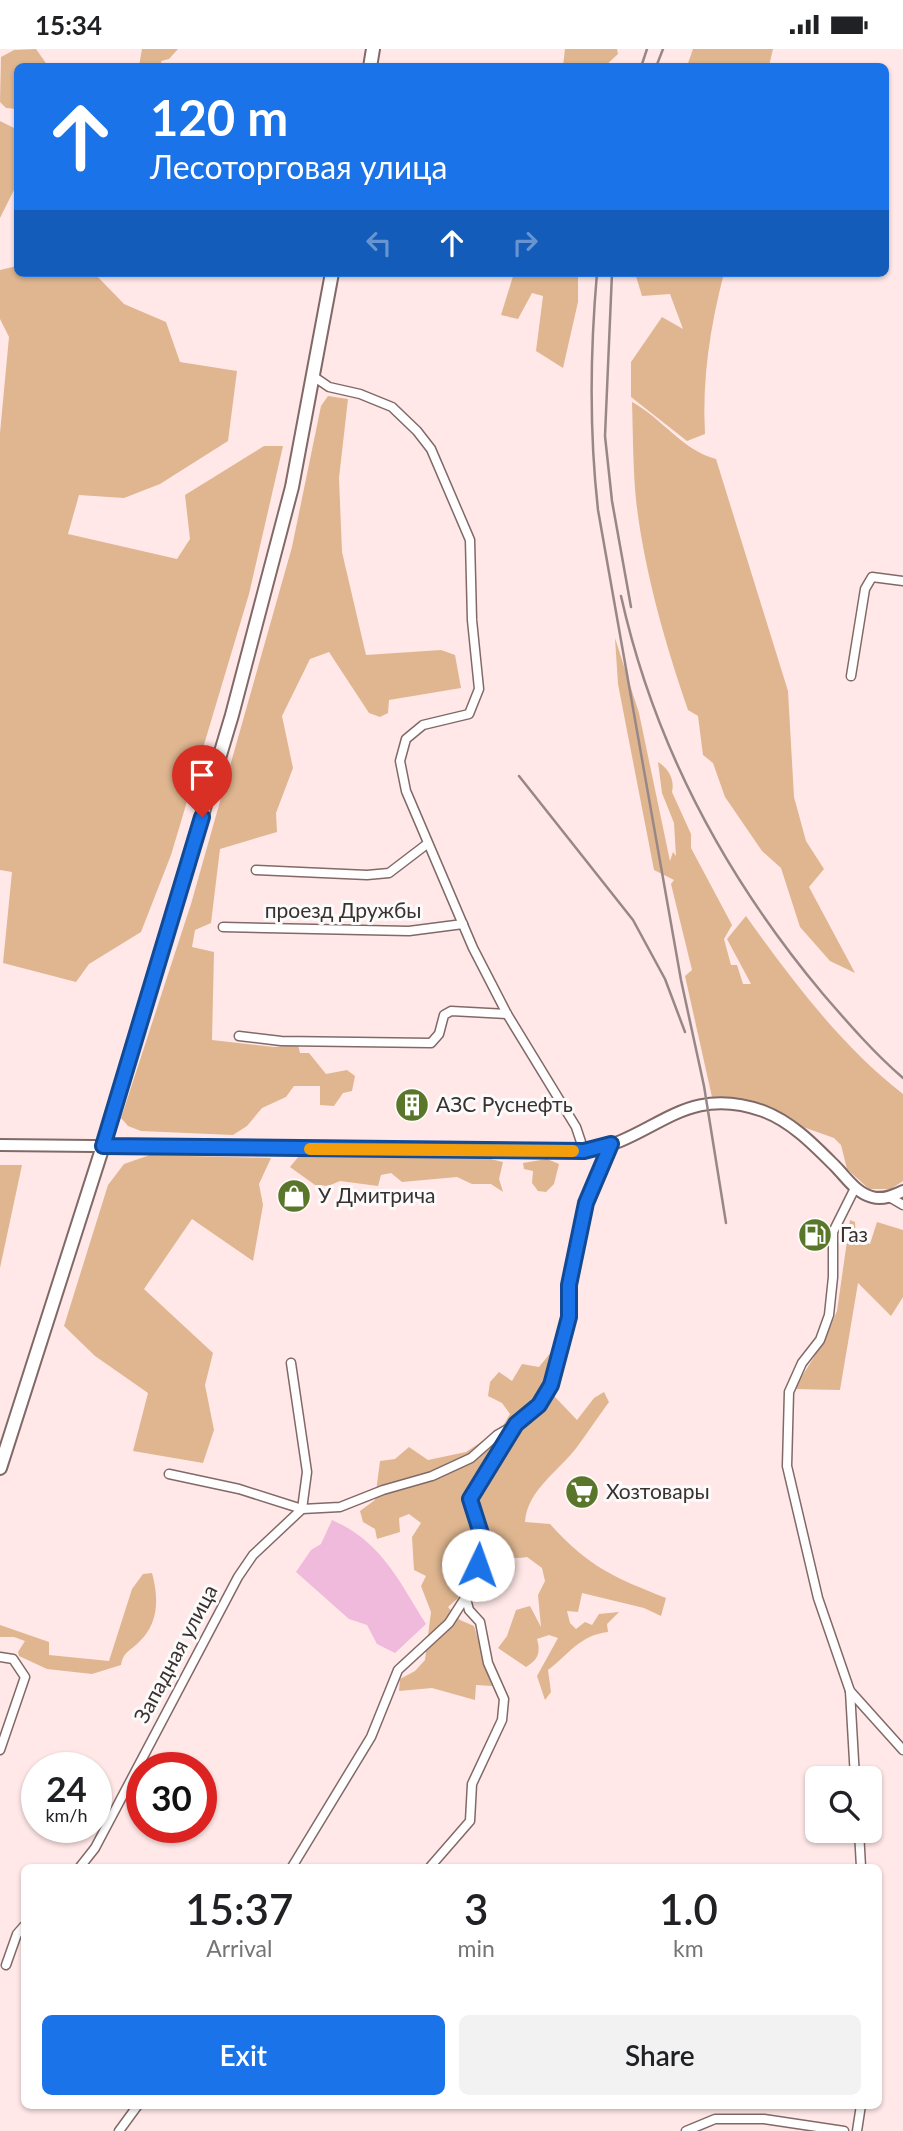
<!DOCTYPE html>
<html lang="en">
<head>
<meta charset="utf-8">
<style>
  :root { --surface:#fff; --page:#f2f2f2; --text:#202124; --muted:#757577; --accent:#1a73e8 }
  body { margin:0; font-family:Lato,sans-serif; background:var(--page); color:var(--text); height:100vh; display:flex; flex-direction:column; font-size:26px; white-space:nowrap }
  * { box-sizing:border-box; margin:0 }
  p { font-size:23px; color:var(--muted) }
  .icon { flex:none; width:38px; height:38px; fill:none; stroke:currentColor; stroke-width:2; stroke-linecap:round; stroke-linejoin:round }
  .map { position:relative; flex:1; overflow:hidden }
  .drawer { position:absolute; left:21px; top:1815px; width:861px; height:245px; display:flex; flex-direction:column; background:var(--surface); border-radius:10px; box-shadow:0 2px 5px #0004 }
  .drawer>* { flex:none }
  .hud { position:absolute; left:14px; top:14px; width:875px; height:214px; border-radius:10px; box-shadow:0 2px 5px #0004; background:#1a73e8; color:#fff; overflow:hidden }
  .tools { position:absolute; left:805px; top:1717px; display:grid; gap:14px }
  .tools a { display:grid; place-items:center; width:77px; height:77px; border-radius:10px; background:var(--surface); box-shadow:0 2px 5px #0004; font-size:35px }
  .speed { position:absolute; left:21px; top:1703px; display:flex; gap:14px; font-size:35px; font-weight:700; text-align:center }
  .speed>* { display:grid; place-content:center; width:91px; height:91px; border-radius:50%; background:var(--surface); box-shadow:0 2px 5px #0004; line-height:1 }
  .speed small { font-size:18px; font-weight:400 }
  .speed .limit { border:10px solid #d22; background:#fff; color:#111 }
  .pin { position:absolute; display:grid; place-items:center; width:60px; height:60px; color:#fff; margin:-72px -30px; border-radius:50% 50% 50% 0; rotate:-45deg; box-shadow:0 0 7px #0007 }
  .pin .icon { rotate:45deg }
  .me { position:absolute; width:77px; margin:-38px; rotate:3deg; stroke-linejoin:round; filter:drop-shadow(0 0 5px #0008) }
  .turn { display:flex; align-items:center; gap:24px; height:147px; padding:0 21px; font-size:32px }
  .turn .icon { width:91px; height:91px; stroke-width:2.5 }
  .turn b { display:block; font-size:49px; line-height:60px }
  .lanes { display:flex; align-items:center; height:66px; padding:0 21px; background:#0003; justify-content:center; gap:35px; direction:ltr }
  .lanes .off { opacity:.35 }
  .eta { display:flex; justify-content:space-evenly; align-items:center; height:119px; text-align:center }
  .eta b { font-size:42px; font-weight:600; line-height:49px }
  .action { display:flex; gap:14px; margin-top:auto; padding:14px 21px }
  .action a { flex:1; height:80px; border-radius:10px; background:var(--accent); color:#fff; font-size:28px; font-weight:600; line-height:80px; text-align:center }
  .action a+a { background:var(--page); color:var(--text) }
  .status { display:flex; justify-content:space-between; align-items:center; height:49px; padding:0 35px; background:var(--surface); direction:ltr }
  .status svg { height:19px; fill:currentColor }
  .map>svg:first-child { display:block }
  .green { fill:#dfb690 }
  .water { fill:#efbadb }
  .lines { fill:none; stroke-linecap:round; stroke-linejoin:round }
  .minor-casing { stroke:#816967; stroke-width:11 }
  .secondary-casing { stroke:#816967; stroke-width:14 }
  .primary-casing { stroke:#816967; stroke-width:16 }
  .minor { stroke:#fff; stroke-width:8 }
  .secondary { stroke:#fff; stroke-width:10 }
  .primary { stroke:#fff; stroke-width:12 }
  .rail { stroke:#978786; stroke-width:2.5 }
  .route-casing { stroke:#114b97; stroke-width:18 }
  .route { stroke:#1a73e8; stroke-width:12 }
  .slow { stroke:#f59e0b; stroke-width:12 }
  .labels { text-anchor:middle; stroke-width:6; stroke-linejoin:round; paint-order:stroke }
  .street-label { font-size:21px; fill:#3a302f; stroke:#fbfbfb }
  .poi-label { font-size:21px; fill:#3a302f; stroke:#fbfbfb; text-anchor:start }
</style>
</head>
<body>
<div class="status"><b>15:34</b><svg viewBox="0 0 49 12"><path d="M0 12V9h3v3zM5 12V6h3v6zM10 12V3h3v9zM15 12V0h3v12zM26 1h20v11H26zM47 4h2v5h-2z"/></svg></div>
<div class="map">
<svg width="903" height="2082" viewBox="0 0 903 2082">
  <rect width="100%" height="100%" fill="#ffe8e7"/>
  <g class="green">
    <polygon points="36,0 48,17 18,18 17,60 6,59 0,53 1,8 14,1"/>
    <polygon points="142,0 178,0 169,10 161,12 162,17 139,17"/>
    <polygon points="565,0 617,0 618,5 605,17 563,17"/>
    <polygon points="693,0 773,0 769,17 687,17"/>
    <polygon points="0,72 18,81 17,135 0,169"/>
    <polygon points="17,217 18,224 94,224 124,255 166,273 180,313 237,322 228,392 160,435 124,449 79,446 68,485 177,510 190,490 185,446 264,397 283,397 249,545 171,806 141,883 89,915 76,933 3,914 12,823 0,821 0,384 9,288 0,270 0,221"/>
    <polygon points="514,224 578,224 578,253 563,319 536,302 543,247 532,244 518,270 501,266"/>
    <path d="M635,224H724C710,278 702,330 705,385L687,392L631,348V313L662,268L683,280L670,245L642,247Z"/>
    <polygon points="328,347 348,350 339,429 342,503 366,606 441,601 455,606 461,639 389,651 388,664 380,668 369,664 329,603 310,610 282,667 293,719 276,764 277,783 220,800 211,874 195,881 192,898 214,903 212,991 274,998 298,996 300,1004 309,1004 326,1025 347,1021 355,1027 352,1042 343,1044 334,1057 320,1056 320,1037 294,1037 286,1048 262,1059 247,1077 233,1086 141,1082 128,1077 121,1069 191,855 292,498 321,357"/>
    <path d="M632,353C663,370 682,401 716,410L788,642L794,748L806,792L824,820L809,838L855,924L830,912L800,878L781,819L762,802L725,748L713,714L703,706L698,667L688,661C665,594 644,521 636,451C633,419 633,385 632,353Z"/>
    <path d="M615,589L639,664L670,812L673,803L676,807L674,774L662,744L658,713C668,719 675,730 672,743L691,785V799L732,876L724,890L731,916H737L743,935H751L727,890L746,867C791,930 841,997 903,1045V1132L891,1140H869L847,1120L841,1096L834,1089L803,1078L767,1058L712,1048L685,927L692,921L671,835L674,831L654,821L618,635Z"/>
    <polygon points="150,1106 271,1109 259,1135 263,1156 253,1212 192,1170 144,1240 213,1304 205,1336 214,1381 203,1414 133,1402 148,1344 95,1307 64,1277 108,1136 124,1115"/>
    <polygon points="299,1107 482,1108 503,1113 499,1130 503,1143 491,1135 472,1135 457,1128 402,1133 391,1124 381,1126 378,1137 340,1132 328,1137 315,1136 290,1118"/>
    <polygon points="547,1110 559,1115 554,1135 546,1143 538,1142 532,1134 533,1122 524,1120 523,1114"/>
    <polygon points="0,1116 22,1116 0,1219"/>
    <polygon points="850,1171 855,1173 856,1188 870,1195 877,1173 903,1181 903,1248 891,1267 858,1234 840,1341 794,1340 824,1292 837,1262"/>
    <path d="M552,1302L553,1311L546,1327L555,1348L577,1371L594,1349L604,1343L609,1353C598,1368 588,1383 577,1398C560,1421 527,1441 525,1473L550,1475C589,1518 613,1528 666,1549L661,1567L644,1559L582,1544L578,1563L567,1562L570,1574L576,1580L585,1573L592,1576L599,1565L619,1563L607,1575L608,1583C580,1586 568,1606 548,1621L551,1643L545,1651L537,1627L558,1589L549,1586L537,1590C541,1604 538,1611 526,1618L498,1599L507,1587L516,1561L530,1557L541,1578L538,1546L545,1532L542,1519L527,1508C511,1511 492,1507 486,1491L474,1489L462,1509L458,1549L448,1558L460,1571L474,1577L492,1637L476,1636L475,1651L432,1639L399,1642L400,1630L415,1622L425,1611L431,1563L421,1537L426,1527L414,1521L412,1488L421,1474L409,1465L399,1469L400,1483L377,1490L375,1480L363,1473L360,1462L375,1451L380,1412L395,1410L409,1398L428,1411L466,1403L501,1380L510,1365L502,1354L488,1347L490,1333L499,1323L512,1332L522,1315L539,1318Z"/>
    <path d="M152,1524C159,1550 159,1576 137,1595C128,1603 123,1604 121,1616L92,1625L47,1620L19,1607L18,1603L25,1592L14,1588H0V1576L49,1593V1606L109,1612L132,1540L143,1525Z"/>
  </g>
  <path class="water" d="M332,1471C381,1492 399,1532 426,1575L395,1604L377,1595L367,1576L349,1570L296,1523L311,1501L321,1495Z"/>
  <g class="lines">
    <g class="minor-casing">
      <g id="minor">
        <polyline points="313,327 329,338 360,345 392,358 417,382 431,400 470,491 472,571 479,640 469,665 423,676 406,690 400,712 406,742 473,899 507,965 576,1078 584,1102"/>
        <polyline points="851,627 865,540 872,528 903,532"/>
        <polyline points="256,821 367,826 389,824 427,795"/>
        <polyline points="223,878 409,882 463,875"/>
        <polyline points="239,987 281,992 431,994 439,985 444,966 451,962 507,965"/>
        <polyline points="855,1139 833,1183 833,1228 829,1266 820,1291 802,1314 789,1343 787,1417 818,1549 850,1642 903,1701"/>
        <polyline points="891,1149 903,1156"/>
        <polyline points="291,1314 307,1423 302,1460"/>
        <polyline points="169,1425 239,1440 302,1460 340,1458 383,1441 432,1427 471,1409 497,1386 525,1370 539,1356 551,1336 560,1310 569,1268 574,1206 586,1154 610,1095"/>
        <polyline points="0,1608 13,1610 25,1628 0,1701"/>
        <polyline points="850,1642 855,1729"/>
        <polyline points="859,1782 861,1818"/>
        <polyline points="80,1818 95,1799 238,1528 253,1506 302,1460"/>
        <polyline points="292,1818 371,1688 398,1621 449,1574 472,1538 484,1494 470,1450 516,1377"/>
        <polyline points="430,1818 470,1772 472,1735 502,1671 504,1650 488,1614 480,1573 469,1561 465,1546"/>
        <polyline points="6,1916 17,1885 24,1877"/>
        <polyline points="119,2082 138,2056"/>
        <polyline points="686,2082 715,2070 764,2070 844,2082"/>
        <polyline points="857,2082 861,2056"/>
      </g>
    </g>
    <g class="secondary-casing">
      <path id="secondary" d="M0,1096L584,1102C654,1093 681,1033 763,1062C792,1073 814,1096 835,1117C846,1128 856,1144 872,1148C883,1151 893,1147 903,1142"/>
    </g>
    <g class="primary-casing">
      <g id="primary">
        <polyline points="370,18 373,0"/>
        <polyline points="0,1419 103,1097 232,666 292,438 332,224"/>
      </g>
    </g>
    <use href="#minor" class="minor"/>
    <use href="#secondary" class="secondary"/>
    <use href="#primary" class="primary"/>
    <g class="rail">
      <polyline points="641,18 647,0"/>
      <polyline points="656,18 663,0"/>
      <path d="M597,224C590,304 589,381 598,461L681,931L704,1037L726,1174"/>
      <polyline points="612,224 605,387 612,452 631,558"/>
      <path d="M621,547C654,695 726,829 823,945C848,974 874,1004 903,1029"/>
      <polyline points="519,727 633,871 665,930 685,983"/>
    </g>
  </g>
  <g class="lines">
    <g class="route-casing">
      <polyline id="route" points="202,768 103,1097 584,1102 611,1095 586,1154 569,1236 569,1268 551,1336 539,1356 516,1375 470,1450 484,1494 478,1516"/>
    </g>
    <use href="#route" class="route"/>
    <polyline class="slow" points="310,1100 573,1102"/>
  </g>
  <defs>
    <g id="building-disc" transform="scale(1.75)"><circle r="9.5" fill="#5a762a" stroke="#fbfbfb"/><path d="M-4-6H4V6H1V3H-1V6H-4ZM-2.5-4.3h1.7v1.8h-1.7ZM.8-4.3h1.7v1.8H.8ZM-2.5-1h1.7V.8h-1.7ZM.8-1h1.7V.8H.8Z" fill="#fff"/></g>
    <g id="shop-disc" transform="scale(1.75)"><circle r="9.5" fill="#5a762a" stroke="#fbfbfb"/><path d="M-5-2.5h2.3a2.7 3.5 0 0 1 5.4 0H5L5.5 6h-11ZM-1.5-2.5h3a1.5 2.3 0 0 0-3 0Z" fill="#fff"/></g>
    <g id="fuel-disc" transform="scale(1.75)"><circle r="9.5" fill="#5a762a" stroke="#fbfbfb"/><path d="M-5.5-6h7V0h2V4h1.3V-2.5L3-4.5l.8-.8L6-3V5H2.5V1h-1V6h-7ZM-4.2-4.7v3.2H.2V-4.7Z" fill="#fff"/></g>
    <g id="supermarket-disc" transform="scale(1.75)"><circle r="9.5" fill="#5a762a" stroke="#fbfbfb"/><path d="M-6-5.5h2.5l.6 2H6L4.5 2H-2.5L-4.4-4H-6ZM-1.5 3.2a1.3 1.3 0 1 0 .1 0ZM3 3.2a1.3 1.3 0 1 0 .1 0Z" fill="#fff"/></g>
  </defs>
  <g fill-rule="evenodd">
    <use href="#building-disc" x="412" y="1056"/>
    <use href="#shop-disc" x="294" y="1147"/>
    <use href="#fuel-disc" x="815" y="1186"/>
    <use href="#supermarket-disc" x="582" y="1443"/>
  </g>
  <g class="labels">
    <g class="street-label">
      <text x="343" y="869">проезд Дружбы</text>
      <text transform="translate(176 1605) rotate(-62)" y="7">Западная улица</text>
    </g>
    <g class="poi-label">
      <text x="436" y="1063">АЗС Руснефть</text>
      <text x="318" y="1154">У Дмитрича</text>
      <text x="840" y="1193">Газ</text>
      <text x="606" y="1450">Хозтовары</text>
    </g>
  </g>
</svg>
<div class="tools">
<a><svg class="icon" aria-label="search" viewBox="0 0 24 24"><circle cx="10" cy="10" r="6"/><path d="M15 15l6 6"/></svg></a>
</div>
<div class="speed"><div>24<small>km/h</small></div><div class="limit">30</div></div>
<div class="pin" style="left:202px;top:768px;background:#d93025"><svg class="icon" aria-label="arrive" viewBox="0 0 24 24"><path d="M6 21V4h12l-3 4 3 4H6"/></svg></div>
<svg class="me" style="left:478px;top:1516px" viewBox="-20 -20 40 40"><circle r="19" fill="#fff"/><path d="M0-13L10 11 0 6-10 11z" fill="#1a73e8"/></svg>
<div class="hud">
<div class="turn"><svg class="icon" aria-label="ahead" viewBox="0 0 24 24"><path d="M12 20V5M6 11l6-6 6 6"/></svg><div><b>120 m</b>Лесоторговая улица</div></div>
<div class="lanes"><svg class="icon off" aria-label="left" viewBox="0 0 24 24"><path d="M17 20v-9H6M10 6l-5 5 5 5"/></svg><svg class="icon" aria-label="ahead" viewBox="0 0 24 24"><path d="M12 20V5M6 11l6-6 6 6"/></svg><svg class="icon off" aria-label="right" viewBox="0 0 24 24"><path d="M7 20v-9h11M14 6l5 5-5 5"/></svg></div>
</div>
<section class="drawer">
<div class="eta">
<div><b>15:37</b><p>Arrival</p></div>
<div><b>3</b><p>min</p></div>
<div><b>1.0</b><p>km</p></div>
</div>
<div class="action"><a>Exit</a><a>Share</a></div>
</section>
</div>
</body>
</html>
